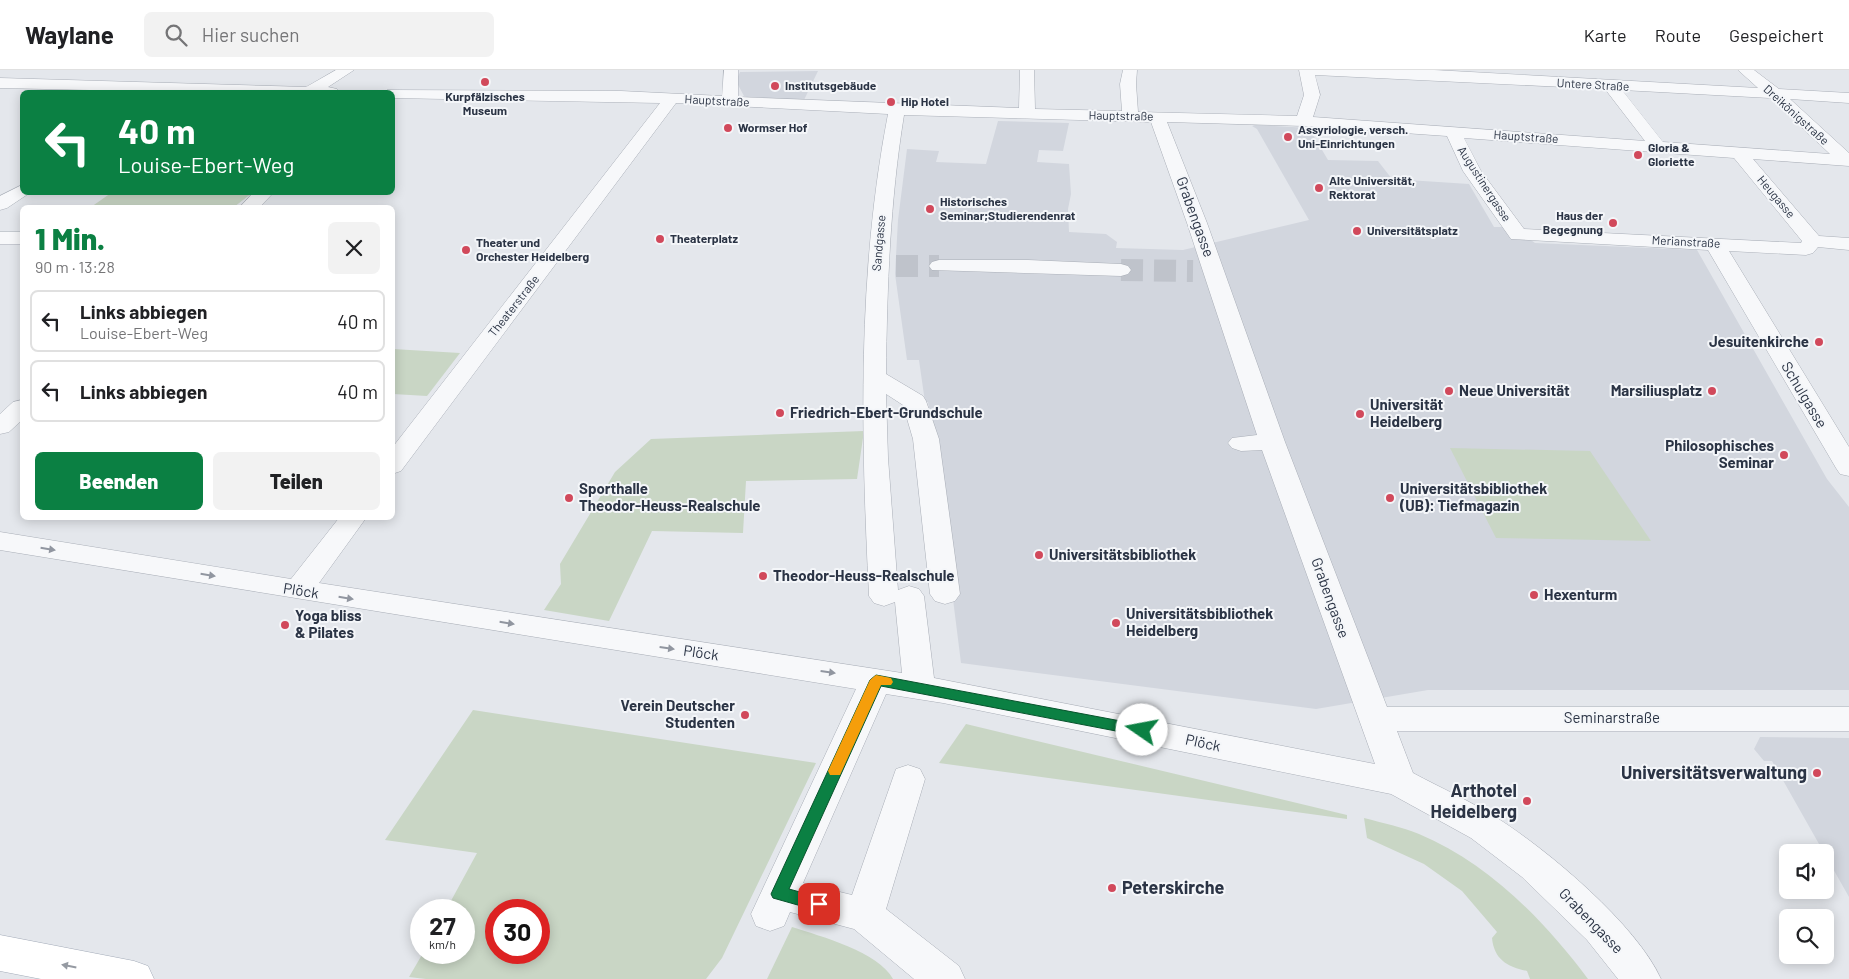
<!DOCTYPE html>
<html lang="de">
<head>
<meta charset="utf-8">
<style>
  :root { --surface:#fff; --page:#f2f2f2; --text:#202124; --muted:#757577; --line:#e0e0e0; --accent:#0b8043 }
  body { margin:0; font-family:Barlow,sans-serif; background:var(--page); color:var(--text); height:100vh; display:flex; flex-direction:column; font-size:19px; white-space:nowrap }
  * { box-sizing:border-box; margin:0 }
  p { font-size:16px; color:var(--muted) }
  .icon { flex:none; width:28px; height:28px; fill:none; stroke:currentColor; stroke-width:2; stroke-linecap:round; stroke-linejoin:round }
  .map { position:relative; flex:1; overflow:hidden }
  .side { position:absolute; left:20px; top:135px; width:375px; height:315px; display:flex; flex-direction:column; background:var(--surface); border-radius:8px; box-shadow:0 2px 12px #0003 }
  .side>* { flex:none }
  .guide { position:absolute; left:20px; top:20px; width:375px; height:105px; border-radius:8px; box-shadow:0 2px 12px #0003; background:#0b8043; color:#fff; overflow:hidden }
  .buttons { position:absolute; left:1779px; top:774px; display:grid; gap:10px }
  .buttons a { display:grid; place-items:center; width:55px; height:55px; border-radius:8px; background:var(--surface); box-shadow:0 2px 12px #0003; font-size:25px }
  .speed { position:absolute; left:410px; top:829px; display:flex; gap:10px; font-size:25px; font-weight:700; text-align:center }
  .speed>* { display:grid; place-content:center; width:65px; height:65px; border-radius:50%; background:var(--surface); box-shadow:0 2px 12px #0003; line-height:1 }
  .speed small { font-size:12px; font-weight:400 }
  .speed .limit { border:8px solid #d22; background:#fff; color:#111 }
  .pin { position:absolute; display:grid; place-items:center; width:42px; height:42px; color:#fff; margin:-21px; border-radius:10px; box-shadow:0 2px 8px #0006 }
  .me { position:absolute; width:55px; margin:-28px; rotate:282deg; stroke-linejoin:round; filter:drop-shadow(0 0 4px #0008) }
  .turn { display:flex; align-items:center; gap:18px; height:105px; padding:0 15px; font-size:22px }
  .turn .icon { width:65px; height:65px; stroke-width:2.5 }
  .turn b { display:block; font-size:35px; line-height:42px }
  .round { display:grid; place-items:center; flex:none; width:52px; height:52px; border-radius:8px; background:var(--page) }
  .head { display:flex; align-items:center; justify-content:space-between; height:85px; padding:0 15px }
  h1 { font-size:30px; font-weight:800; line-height:38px; color:var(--accent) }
  .button { display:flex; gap:10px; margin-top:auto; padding:10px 15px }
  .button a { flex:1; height:58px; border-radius:8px; background:var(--accent); color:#fff; font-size:20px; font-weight:800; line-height:58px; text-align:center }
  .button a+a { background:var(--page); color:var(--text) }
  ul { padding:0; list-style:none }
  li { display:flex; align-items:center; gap:15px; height:62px; margin:0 10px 8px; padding:0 5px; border:2px solid var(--line); border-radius:8px }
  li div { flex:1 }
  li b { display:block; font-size:19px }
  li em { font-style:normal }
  header { display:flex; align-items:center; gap:30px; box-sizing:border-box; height:70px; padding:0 25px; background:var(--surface); border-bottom:1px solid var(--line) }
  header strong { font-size:24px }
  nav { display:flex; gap:28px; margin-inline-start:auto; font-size:18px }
  .search { width:350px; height:45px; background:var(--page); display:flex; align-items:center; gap:12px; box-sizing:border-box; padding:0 18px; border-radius:8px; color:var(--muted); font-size:19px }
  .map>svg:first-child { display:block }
  .built { fill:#d2d6de }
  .green { fill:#c9d6c5; fill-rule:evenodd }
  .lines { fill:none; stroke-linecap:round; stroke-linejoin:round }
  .minor-tunnel { stroke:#bfc3cb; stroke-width:22; stroke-dasharray:22 11; stroke-linecap:butt }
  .minor-casing { stroke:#a9aeb7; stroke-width:1 }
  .major-casing { stroke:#a3abb8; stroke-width:1 }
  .minor { fill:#f7f8fa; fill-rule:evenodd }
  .major { fill:#fff; fill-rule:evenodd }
  .oneway { fill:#9196a0 }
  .oneway2 { fill:#959aa2 }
  .route { fill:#0b8043; stroke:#07532c }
  .slow { fill:#f59e0b }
  .poi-dot { fill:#d1495b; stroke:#f4f6f9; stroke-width:2 }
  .labels { text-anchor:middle; stroke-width:4; stroke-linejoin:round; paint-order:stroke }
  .far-street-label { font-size:12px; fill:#2b3445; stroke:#f4f6f9 }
  .far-poi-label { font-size:12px; font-weight:bold; fill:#2b3445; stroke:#f4f6f9; text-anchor:start }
  .street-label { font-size:15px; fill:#2b3445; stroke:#f4f6f9 }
  .poi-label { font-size:15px; font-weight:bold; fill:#2b3445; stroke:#f4f6f9; text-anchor:start }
  .near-poi-label { font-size:18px; font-weight:bold; fill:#2b3445; stroke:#f4f6f9; text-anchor:end }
</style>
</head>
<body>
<header>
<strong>Waylane</strong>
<div class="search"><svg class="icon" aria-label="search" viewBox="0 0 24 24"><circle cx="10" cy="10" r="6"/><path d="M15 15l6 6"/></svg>Hier suchen</div>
<nav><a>Karte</a><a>Route</a><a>Gespeichert</a></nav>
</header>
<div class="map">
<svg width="1849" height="909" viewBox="0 0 1849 909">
  <rect width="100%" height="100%" fill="#e4e7ec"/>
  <g class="built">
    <polygon points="818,1 804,30 747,27 744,26 736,11 740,2"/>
    <polygon points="998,51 1069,53 1063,81 1039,80 1037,92 1069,94 1071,124 1068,139 1069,162 1106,164 1117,172 1116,178 1183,180 1309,150 1257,59 1252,56 1255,55 1309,58 1328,90 1378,91 1392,109 1469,114 1494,157 1512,157 1535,173 1697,180 1827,409 1849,437 1849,620 1428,620 1316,639 961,593 929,338 928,332 925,332 919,290 907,290 895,204 898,150 907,79 939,81 936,92 986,94"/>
    <polygon points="1760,667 1849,668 1849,827 1772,691 1764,691 1754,679"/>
  </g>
  <g class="green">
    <polygon points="111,123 111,122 252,123 234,137 91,137"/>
    <polygon points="393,279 460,283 427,326 393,324"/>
    <polygon points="864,361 857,409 746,411 743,463 652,461 609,551 544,540 561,514 560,494 615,402 651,369"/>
    <polygon points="1450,378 1590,381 1651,471 1496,468"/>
    <path d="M473,640L816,693L722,888L706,909H426L409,907L423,883L464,882V840H446L477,783L385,770ZM496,840H539V882H496Z"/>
    <polygon points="966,654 1347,745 1347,749 939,693"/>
    <path d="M1364,748C1383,753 1402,757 1419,764C1488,793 1544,850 1588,909H1530L1527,901C1507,897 1494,889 1492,868L1497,862L1462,821L1424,794L1367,768Z"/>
    <path d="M792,857C820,866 879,882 893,909H767Z"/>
  </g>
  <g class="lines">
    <g class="minor-tunnel">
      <polyline points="896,196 939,196"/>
      <polyline points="1121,200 1193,201"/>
    </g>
    <g class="minor-casing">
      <g id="minor">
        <polygon points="336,0 354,0 328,17 337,19 339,22 180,22 0,18 0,8 306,17"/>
        <path d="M724,0H738V27L1019,38L1020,0H1034L1035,39L1122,41L1120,14L1123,0H1137L1136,14L1138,42L1297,46L1304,25L1299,0H1434L1758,18L1738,0H1754L1779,19L1849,23V33L1790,29L1849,83V96L1753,89L1819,166L1849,168V180L1818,177L1813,183L1806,185L1729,181L1849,377V406L1840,404L1836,398L1708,180L1511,169L1463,101L1447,66L1304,56L1167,52L1207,153L1285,372L1387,637H1849V661H1397L1413,703C1441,718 1470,731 1497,748C1548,780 1637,855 1661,909H1618L1587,870L1522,807L1471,768L1391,724L943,633L886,624L803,813L852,825L896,699L908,695L920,699L925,709L886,839L959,896L965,909H914L854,859L790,842L784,856L770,861L756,856L751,844L856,619L0,480V462L291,509L339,448H366L319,513L902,603L895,532L884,536L874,533L869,526C861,365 857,204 888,44L676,33L401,401L392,404V378L660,33L392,28V22H385L387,20L621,21L722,26ZM1315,5L1605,19L1645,71L1313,47L1320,25ZM1622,20L1770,28L1830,84L1663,72ZM904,45L1151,52L1187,153L1257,365L1232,368L1228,373L1232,378L1241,381L1262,380L1375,694L934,608L924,526L919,519L909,516L898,520L888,388L886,324L903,335L913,369L930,524L935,531L945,534L955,531L960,524L939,369L926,331L923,326L886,304C887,217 890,131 904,45ZM1464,68L1734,88L1802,171L1801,173L1524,159L1481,101Z"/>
        <polygon points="22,115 22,122 28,124 7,138 0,140 0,126"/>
        <polygon points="254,122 274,122 259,138 239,138"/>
        <rect x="0" y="162" width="22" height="12"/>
        <polygon points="939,190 1028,190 1121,194 1128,196 1131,200 1128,204 1121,206 932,200 929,196 932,192"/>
        <polygon points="22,330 22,350 9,362 0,364 0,344 13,332"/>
      </g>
    </g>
    <g class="major-casing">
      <polygon id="major" points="0,865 134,891 148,896 154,909 41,909 0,901"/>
    </g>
    <use href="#minor" class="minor"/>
    <use href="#major" class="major"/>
  </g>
  <defs><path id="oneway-solid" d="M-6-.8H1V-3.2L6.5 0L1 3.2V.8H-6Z" transform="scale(1.25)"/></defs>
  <g class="oneway">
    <use href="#oneway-solid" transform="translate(48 479) rotate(9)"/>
    <use href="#oneway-solid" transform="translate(208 505) rotate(9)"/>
    <use href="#oneway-solid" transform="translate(346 528) rotate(9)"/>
    <use href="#oneway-solid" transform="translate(507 553) rotate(9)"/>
    <use href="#oneway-solid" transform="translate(667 578) rotate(8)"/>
    <use href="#oneway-solid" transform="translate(828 602) rotate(8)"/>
  </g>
  <use class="oneway2" href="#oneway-solid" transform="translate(69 896) rotate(-169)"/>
  <polygon class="route" points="876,605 1142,655 1149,660 1142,666 881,616 789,819 825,829 827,834 825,839 819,841 773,828 771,824 870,610"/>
  <polygon class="slow" points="876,605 891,608 893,612 891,615 881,615 840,705 830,705 828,701 870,610"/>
  <g class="poi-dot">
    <circle cx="485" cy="12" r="5"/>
    <circle cx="775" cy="16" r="5"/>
    <circle cx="891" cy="32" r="5"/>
    <circle cx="728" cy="58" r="5"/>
    <circle cx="1288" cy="67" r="5"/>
    <circle cx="1638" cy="85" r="5"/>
    <circle cx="1319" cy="118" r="5"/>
    <circle cx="930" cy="139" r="5"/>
    <circle cx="1613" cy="153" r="5"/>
    <circle cx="1357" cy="161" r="5"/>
    <circle cx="660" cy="169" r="5"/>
    <circle cx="466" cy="180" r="5"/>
    <circle cx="1819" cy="272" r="5"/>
    <circle cx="1449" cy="321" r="5"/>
    <circle cx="1712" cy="321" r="5"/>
    <circle cx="780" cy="343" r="5"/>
    <circle cx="1360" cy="344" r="5"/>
    <circle cx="1784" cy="385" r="5"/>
    <circle cx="569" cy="428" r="5"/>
    <circle cx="1390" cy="428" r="5"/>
    <circle cx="1039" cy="485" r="5"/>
    <circle cx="763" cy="506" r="5"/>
    <circle cx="1534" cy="525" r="5"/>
    <circle cx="1116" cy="553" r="5"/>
    <circle cx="285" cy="555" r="5"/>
    <circle cx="745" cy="645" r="5"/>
    <circle cx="1817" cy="703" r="5"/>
    <circle cx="1527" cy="731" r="5"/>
    <circle cx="1112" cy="818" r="5"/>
  </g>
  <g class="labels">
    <g class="far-street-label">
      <text transform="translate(1593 15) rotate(3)" y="4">Untere Straße</text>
      <text transform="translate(717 31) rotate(3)" y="4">Hauptstraße</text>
      <text transform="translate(1796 45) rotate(42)" y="4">Dreikönigstraße</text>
      <text transform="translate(1121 46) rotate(1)" y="4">Hauptstraße</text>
      <text transform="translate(1526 67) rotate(4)" y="4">Hauptstraße</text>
      <text transform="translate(1484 114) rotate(57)" y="4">Augustinergasse</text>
      <text transform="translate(1776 127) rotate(50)" y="4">Heugasse</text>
      <text transform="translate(1686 172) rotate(3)" y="4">Merianstraße</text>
      <text transform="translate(879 173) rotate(-85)" y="4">Sandgasse</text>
      <text transform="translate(514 236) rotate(-52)" y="4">Theaterstraße</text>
    </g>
    <g class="far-poi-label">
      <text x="785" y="20">Institutsgebäude</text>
      <text x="485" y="31" text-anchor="middle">Kurpfälzisches<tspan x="485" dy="14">Museum</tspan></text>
      <text x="901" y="36">Hip Hotel</text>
      <text x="738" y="62">Wormser Hof</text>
      <text x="1298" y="64">Assyriologie, versch.<tspan x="1298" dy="14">Uni-Einrichtungen</tspan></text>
      <text x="1648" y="82">Gloria &amp;<tspan x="1648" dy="14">Gloriette</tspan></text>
      <text x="1329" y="115">Alte Universität,<tspan x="1329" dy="14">Rektorat</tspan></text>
      <text x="940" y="136">Historisches<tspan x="940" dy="14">Seminar;Studierendenrat</tspan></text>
      <text x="1603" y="150" text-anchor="end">Haus der<tspan x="1603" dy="14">Begegnung</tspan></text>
      <text x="1367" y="165">Universitätsplatz</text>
      <text x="670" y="173">Theaterplatz</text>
      <text x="476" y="177">Theater und<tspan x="476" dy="14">Orchester Heidelberg</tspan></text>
    </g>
    <g class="street-label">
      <text transform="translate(1195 147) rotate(70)" y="5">Grabengasse</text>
      <text transform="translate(1804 325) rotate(59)" y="5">Schulgasse</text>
      <text transform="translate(301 521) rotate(9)" y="5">Plöck</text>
      <text transform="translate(1330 528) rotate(70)" y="5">Grabengasse</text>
      <text transform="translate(701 583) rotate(8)" y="5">Plöck</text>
      <text x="1612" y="653">Seminarstraße</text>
      <text transform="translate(1203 673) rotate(12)" y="5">Plöck</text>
      <text transform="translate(1591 851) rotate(46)" y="5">Grabengasse</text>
    </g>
    <g class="poi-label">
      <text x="1809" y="277" text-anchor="end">Jesuitenkirche</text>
      <text x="1459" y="326">Neue Universität</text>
      <text x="1702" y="326" text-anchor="end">Marsiliusplatz</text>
      <text x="1370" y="340">Universität<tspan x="1370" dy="17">Heidelberg</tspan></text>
      <text x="790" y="348">Friedrich-Ebert-Grundschule</text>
      <text x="1774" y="381" text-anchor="end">Philosophisches<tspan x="1774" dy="17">Seminar</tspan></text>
      <text x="579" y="424">Sporthalle<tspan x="579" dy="17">Theodor-Heuss-Realschule</tspan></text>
      <text x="1400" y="424">Universitätsbibliothek<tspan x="1400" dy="17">(UB): Tiefmagazin</tspan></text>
      <text x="1049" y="490">Universitätsbibliothek</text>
      <text x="773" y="511">Theodor-Heuss-Realschule</text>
      <text x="1544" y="530">Hexenturm</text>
      <text x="1126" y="549">Universitätsbibliothek<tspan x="1126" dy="17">Heidelberg</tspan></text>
      <text x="295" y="551">Yoga bliss<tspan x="295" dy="17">&amp; Pilates</tspan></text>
      <text x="735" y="641" text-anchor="end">Verein Deutscher<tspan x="735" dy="17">Studenten</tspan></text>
    </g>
    <g class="near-poi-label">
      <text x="1807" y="709">Universitätsverwaltung</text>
      <text x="1517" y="727">Arthotel<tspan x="1517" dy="21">Heidelberg</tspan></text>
      <text x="1122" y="824" text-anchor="start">Peterskirche</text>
    </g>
  </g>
</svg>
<div class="buttons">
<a><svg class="icon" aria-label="sound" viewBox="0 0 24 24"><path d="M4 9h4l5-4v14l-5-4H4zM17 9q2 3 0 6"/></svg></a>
<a><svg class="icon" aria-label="search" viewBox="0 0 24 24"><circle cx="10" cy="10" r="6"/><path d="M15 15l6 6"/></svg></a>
</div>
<div class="speed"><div>27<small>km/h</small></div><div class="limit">30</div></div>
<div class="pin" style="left:819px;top:834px;background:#d93025"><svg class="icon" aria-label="arrive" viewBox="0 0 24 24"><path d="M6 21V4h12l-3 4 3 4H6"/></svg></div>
<svg class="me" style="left:1142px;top:660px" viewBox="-20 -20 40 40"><circle r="19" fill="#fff"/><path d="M0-13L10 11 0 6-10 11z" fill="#0b8043"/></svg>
<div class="guide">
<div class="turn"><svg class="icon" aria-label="left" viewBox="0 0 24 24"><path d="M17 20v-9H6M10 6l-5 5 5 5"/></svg><div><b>40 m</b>Louise-Ebert-Weg</div></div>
</div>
<section class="side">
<div class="head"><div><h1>1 Min.</h1><p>90 m · 13:28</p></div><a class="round"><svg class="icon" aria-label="close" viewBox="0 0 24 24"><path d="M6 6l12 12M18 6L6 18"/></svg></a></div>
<ul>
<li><svg class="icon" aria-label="left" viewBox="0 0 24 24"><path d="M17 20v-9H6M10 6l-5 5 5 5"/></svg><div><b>Links abbiegen</b><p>Louise-Ebert-Weg</p></div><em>40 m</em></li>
<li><svg class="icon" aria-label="left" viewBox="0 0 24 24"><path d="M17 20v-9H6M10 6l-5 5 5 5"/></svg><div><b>Links abbiegen</b></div><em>40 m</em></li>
</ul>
<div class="button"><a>Beenden</a><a>Teilen</a></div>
</section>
</div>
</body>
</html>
